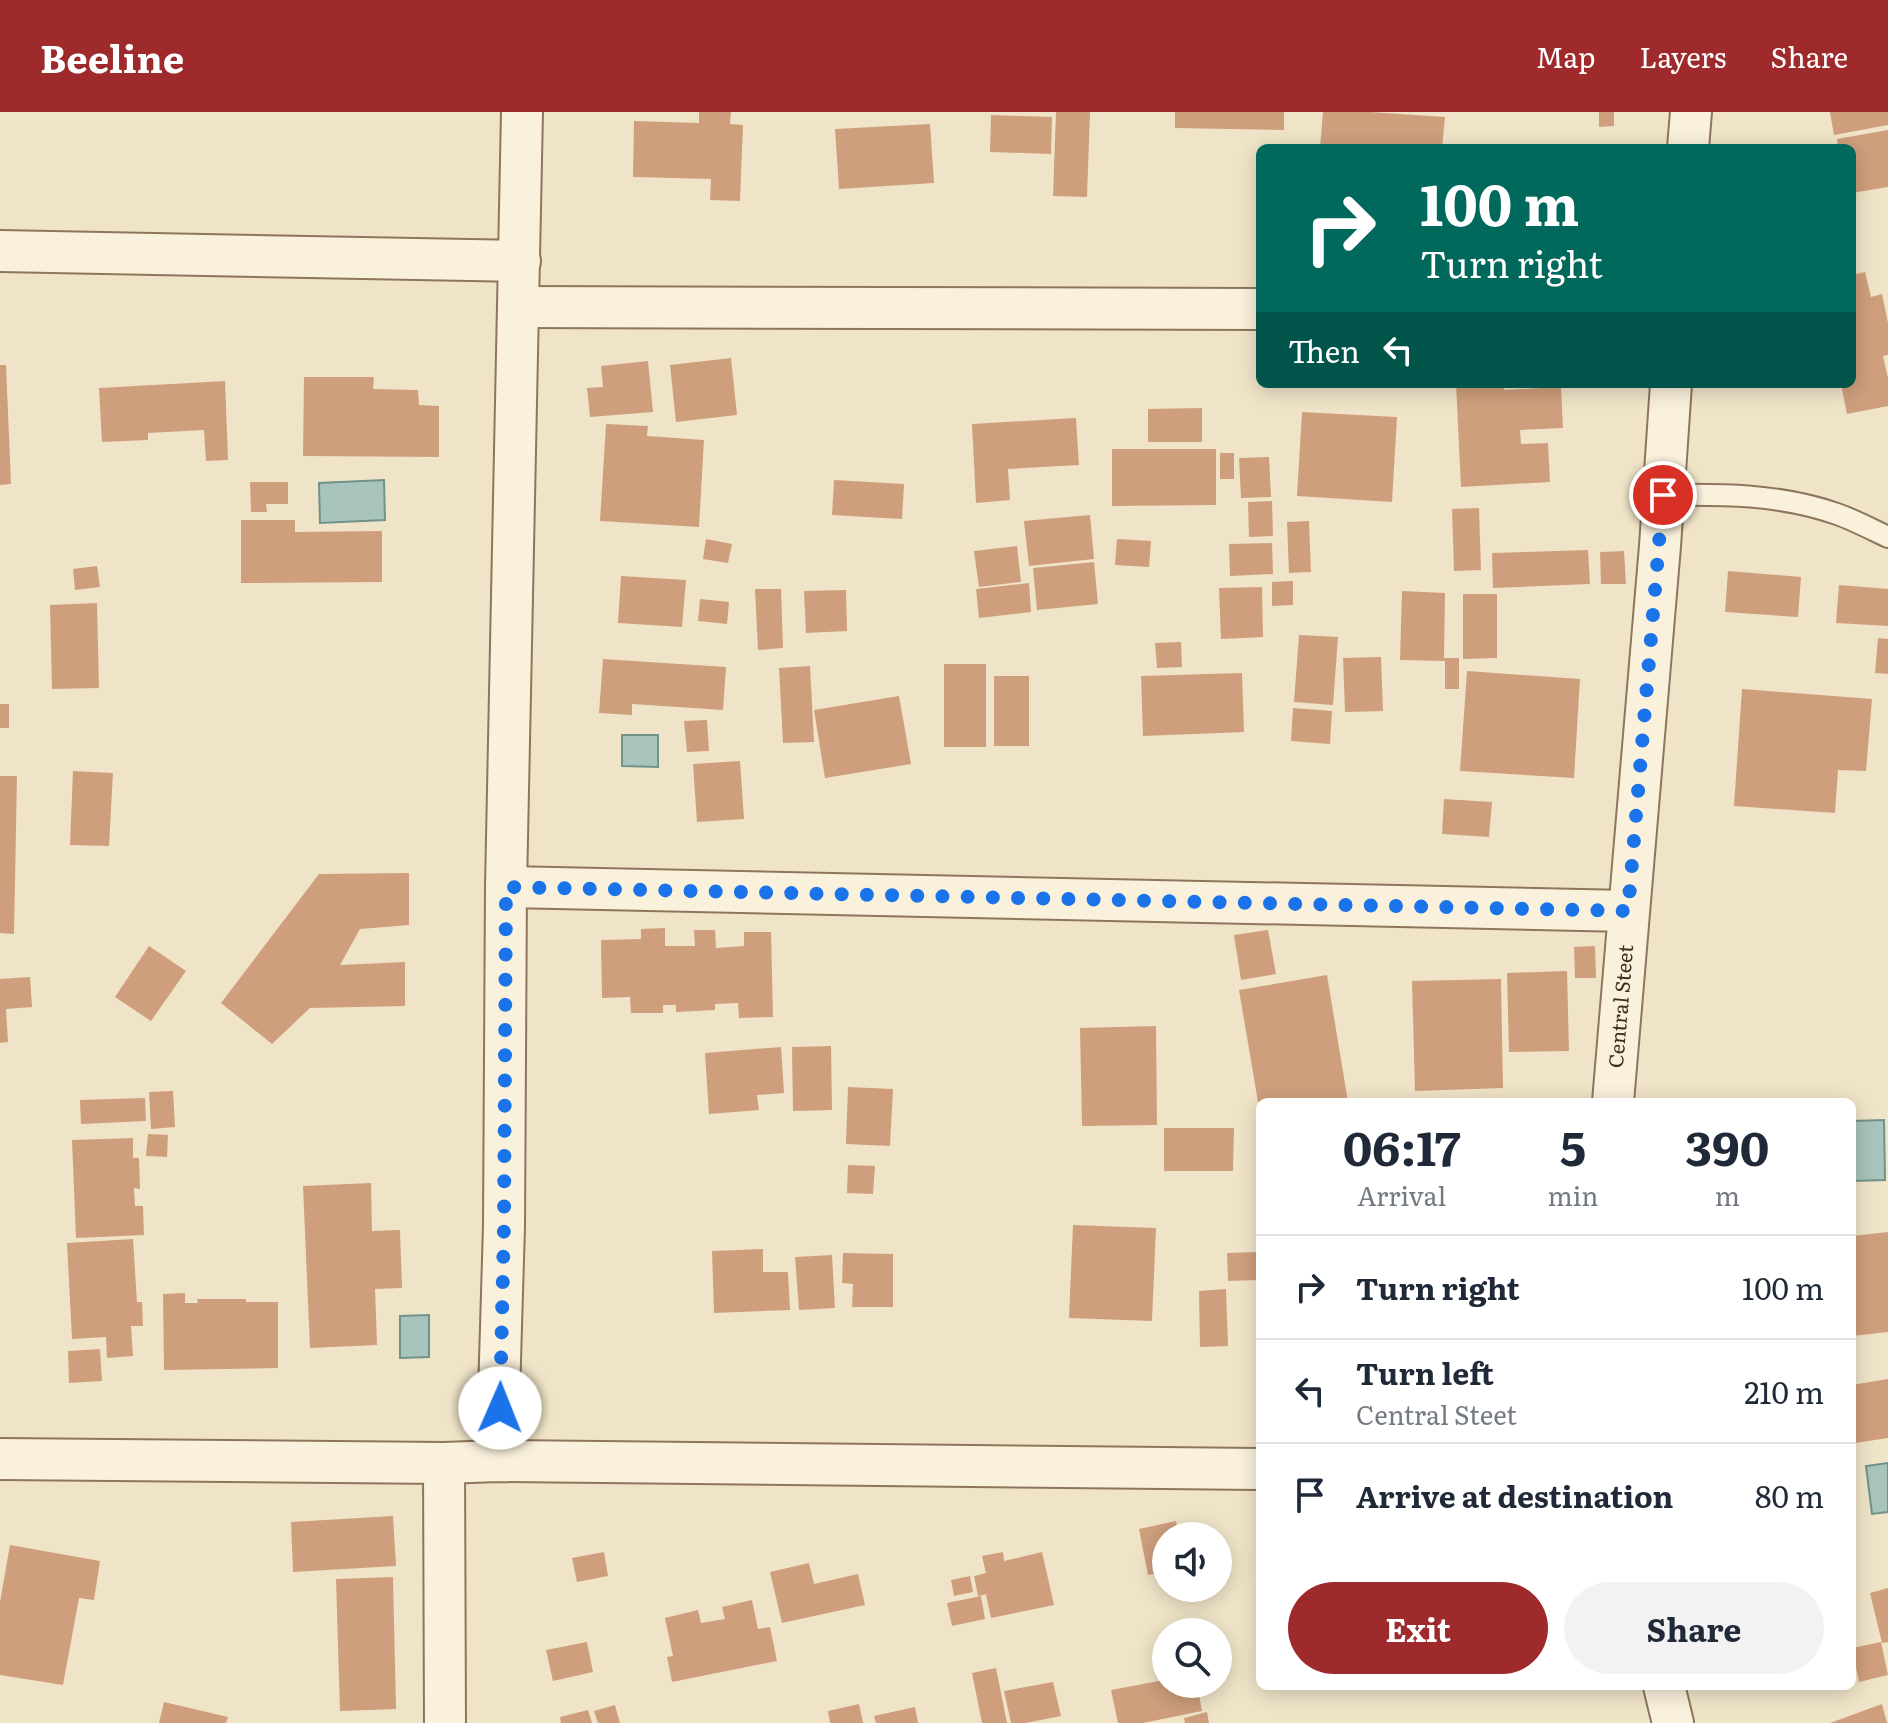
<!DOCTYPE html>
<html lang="en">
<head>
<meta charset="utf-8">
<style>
  :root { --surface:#fff; --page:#f2f2f3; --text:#1f2937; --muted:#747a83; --line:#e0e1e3; --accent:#9e2a2b }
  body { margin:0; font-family:Literata,serif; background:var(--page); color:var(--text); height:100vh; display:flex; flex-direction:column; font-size:30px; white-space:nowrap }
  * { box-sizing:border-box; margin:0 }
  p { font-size:26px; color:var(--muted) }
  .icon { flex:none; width:44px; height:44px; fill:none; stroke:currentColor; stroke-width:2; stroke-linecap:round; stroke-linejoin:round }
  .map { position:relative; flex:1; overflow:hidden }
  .side { position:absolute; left:1256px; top:986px; width:600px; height:592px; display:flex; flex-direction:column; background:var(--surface); border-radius:12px; box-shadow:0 4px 20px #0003 }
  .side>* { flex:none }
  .banner { position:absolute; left:1256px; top:32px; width:600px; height:244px; border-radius:12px; box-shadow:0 4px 20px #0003; background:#00695c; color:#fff; overflow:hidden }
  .tools { position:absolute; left:1152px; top:1410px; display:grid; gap:16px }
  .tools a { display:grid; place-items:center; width:80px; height:80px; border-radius:50%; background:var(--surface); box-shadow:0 4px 20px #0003; font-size:40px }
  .pin { position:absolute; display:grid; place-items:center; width:68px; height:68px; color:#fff; margin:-34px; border:4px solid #fff; border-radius:50%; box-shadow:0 2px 8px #0007 }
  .me { position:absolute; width:88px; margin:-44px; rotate:1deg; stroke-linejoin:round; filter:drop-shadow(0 0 6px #0008) }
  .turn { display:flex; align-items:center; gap:28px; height:168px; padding:0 32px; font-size:36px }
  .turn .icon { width:104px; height:104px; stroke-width:2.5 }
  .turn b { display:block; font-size:56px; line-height:68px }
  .then { display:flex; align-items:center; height:76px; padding:0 32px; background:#0003; gap:16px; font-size:30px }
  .eta { display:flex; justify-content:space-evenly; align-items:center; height:136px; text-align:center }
  .eta b { font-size:48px; font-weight:700; line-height:56px }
  .cta { display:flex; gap:16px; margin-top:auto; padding:16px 32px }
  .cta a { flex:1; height:92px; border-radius:48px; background:var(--accent); color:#fff; font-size:32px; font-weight:700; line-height:92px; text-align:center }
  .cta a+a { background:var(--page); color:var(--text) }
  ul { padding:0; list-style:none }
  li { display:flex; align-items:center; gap:24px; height:104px; padding:0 32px; border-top:2px solid var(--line) }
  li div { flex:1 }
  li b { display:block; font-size:30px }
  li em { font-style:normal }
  header { display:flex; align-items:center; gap:48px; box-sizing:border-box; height:112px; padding:0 40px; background:var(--accent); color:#fff }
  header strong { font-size:38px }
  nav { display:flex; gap:44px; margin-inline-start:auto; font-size:28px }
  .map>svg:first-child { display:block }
  .water { fill:#a9c4bc; stroke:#6f938a; stroke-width:2 }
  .building { fill:#cf9f7d }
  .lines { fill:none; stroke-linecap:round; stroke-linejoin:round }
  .lane-casing { stroke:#8d765c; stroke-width:24 }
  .street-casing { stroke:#8d765c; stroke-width:44 }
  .lane { stroke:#faf1dc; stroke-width:20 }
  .street { stroke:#faf1dc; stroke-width:40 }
  .route { stroke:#1a73e8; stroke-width:14; stroke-dasharray:0 25.2 }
  .labels { text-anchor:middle; stroke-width:8; stroke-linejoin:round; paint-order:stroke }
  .street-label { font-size:20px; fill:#3d2e20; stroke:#f7eed8 }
</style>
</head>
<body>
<header>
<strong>Beeline</strong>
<nav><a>Map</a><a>Layers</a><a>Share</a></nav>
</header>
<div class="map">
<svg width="1888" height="1611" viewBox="0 0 1888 1611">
  <rect width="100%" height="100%" fill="#f0e4c8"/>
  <g class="water">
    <polygon points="384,368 385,408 320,411 319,371"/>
    <polygon points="622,623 658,623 658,655 622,654"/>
    <polygon points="1884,1008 1885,1068 1852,1069 1852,1009"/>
    <polygon points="429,1203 429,1245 400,1246 400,1204"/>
    <polygon points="1888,1351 1888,1400 1872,1402 1866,1354"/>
  </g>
  <g class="building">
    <polygon points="699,0 731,0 730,12 743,13 740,89 710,88 711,67 633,65 634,9 699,11"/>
    <polygon points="1056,0 1090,0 1087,85 1053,84"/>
    <polygon points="1175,0 1284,0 1284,18 1175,16"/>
    <polygon points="1323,0 1371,0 1445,5 1442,36 1320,36"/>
    <polygon points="1599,0 1614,0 1614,14 1599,15"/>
    <polygon points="1830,0 1888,0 1888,13 1834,23"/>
    <polygon points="991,3 1052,5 1051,42 990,40"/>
    <polygon points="930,12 934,71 839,77 835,17"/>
    <polygon points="1888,18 1888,75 1852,81 1852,36 1838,36 1837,27"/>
    <polygon points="1865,160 1871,185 1882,182 1888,211 1888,243 1883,244 1888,266 1888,294 1847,302 1841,272 1852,272 1852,163"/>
    <polygon points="731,246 737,303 676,310 670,253"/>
    <polygon points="648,249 653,300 590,305 587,276 603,275 601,254"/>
    <polygon points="0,253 6,253 11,372 0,373"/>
    <polygon points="304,265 374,265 373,277 418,278 419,293 439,294 439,345 303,344"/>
    <polygon points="225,269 228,348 206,349 204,318 148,321 148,328 102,330 99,276"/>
    <polygon points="1456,272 1504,272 1504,278 1561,275 1563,316 1520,318 1521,332 1548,331 1550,370 1461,375"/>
    <polygon points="1202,296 1202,330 1148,330 1148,297"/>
    <polygon points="1302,300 1397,305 1392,390 1297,384"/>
    <polygon points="1076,306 1079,353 1008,357 1010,388 976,391 972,312"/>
    <polygon points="606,312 648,314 647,324 704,328 699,415 600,409"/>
    <polygon points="1112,337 1216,337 1216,393 1112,394"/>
    <rect x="1220" y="341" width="14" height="26"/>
    <polygon points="1269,345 1271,385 1241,386 1239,346"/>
    <polygon points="834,368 904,372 902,407 832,403"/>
    <polygon points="250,370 288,370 288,392 266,392 267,400 251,400"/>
    <polygon points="1272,389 1273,424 1249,425 1248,390"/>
    <polygon points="1479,396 1481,458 1454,459 1452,397"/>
    <polygon points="1090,403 1094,447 1029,454 1024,409"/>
    <polygon points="241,408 295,408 295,420 382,419 382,470 241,471"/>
    <polygon points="1309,409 1311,460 1289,461 1287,410"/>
    <polygon points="706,427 732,432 728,451 703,447"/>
    <polygon points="1117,427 1151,429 1149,455 1115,453"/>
    <polygon points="1272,431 1273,462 1230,464 1229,432"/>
    <polygon points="1017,434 1021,470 979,475 974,439"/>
    <polygon points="1588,438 1590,472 1493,476 1492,441"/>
    <polygon points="1624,439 1626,472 1601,472 1600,440"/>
    <polygon points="1094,450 1098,492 1037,498 1033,456"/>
    <polygon points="97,454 100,475 75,478 73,457"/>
    <polygon points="1728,459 1801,465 1798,505 1725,500"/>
    <polygon points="621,464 686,468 682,515 618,511"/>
    <polygon points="1293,469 1293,493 1272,494 1272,470"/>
    <polygon points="1029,471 1031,500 979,506 976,477"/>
    <polygon points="1839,473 1888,477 1888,514 1836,511"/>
    <polygon points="1262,475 1263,525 1221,527 1219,476"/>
    <polygon points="755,477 781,477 783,536 758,538"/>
    <polygon points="846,478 847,519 806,521 804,479"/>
    <polygon points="1402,479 1445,481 1444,546 1459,546 1459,577 1445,577 1445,549 1400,548"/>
    <polygon points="1463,482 1497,482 1497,546 1463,547"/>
    <polygon points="700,487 729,490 727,512 698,509"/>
    <polygon points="97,491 99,576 52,577 50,493"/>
    <polygon points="1299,523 1338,525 1333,593 1294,590"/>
    <polygon points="1878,526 1888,527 1888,562 1875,561"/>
    <polygon points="1181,530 1182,555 1157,556 1155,531"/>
    <polygon points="1381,545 1383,599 1345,600 1343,546"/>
    <polygon points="603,547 726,555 723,598 632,592 632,603 599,601"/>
    <rect x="944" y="552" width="42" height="83"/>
    <polygon points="810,554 814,630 783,631 779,556"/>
    <polygon points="1467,559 1580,567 1574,666 1460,659"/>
    <polygon points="1242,561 1244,620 1143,624 1141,564"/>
    <rect x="994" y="564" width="35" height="70"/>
    <polygon points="1742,577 1872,587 1866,659 1838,658 1835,701 1734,694"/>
    <polygon points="899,584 911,652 825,666 814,598"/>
    <rect x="0" y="592" width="9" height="24"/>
    <polygon points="1293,596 1332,599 1330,632 1291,629"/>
    <polygon points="707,608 709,639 687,640 684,609"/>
    <polygon points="740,649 744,707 697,710 693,652"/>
    <polygon points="73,659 113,661 109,734 70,733"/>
    <polygon points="0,664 17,664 14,822 0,821"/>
    <polygon points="1444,687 1492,690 1489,725 1442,722"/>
    <polygon points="409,761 409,813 360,817 340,853 405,850 405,894 310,896 272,932 221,891 319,762"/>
    <polygon points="665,816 665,834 695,834 694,818 715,818 716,836 744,834 744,820 771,820 773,905 739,906 738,891 715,892 715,898 676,900 676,893 663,893 663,901 631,901 630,885 602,886 601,828 641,827 641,817"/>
    <polygon points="1268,818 1276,862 1241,868 1234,823"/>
    <polygon points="149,834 186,859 151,909 115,885"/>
    <polygon points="1595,834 1596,866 1575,866 1574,835"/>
    <polygon points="1567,859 1569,939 1509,940 1507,861"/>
    <polygon points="1327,863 1348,990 1258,990 1239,878"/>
    <polygon points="30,865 32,895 6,897 8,930 0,931 0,867"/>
    <polygon points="1501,867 1503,976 1415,979 1412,869"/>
    <polygon points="1156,914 1157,1013 1082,1014 1080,916"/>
    <polygon points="831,934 832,998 793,999 792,935"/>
    <polygon points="781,935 784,981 757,983 759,998 709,1002 705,941"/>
    <polygon points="848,975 893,977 890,1034 846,1032"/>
    <polygon points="173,979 175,1015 151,1017 149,980"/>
    <polygon points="145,986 146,1009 81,1012 80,988"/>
    <polygon points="1164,1016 1234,1016 1233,1059 1164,1059"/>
    <polygon points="148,1022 168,1023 167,1045 146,1044"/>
    <polygon points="133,1026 133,1046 139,1046 140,1077 134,1076 135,1094 143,1094 144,1123 76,1126 72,1028"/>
    <polygon points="848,1053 875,1054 873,1082 847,1081"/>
    <polygon points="371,1071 372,1119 400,1118 402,1176 375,1177 377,1233 310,1236 303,1074"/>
    <polygon points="1073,1113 1156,1116 1152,1209 1069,1206"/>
    <polygon points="1888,1120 1888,1220 1852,1224 1852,1124"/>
    <polygon points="133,1127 137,1190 142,1190 143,1214 131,1214 133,1244 107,1246 106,1225 72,1227 67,1131"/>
    <polygon points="763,1137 763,1160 788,1160 790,1198 714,1201 712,1139"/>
    <polygon points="1257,1140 1258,1168 1228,1169 1227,1141"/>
    <polygon points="843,1141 893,1142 893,1195 852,1195 853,1172 842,1171"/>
    <polygon points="832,1143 835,1196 799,1198 795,1145"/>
    <polygon points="1226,1177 1228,1234 1200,1235 1199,1179"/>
    <polygon points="185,1181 185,1191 198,1191 197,1187 246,1187 246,1190 278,1190 278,1256 164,1258 163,1182"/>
    <polygon points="100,1237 102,1269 69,1271 68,1239"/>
    <polygon points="1888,1267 1888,1326 1855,1331 1852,1309 1852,1273"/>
    <polygon points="393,1404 396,1454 293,1460 291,1410"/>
    <polygon points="1176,1409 1179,1424 1166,1424 1166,1460 1148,1463 1139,1417"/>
    <polygon points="10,1433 100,1449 94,1488 79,1486 63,1573 0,1563 0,1490"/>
    <polygon points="604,1440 608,1464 577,1470 572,1446"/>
    <polygon points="1003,1440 1004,1449 1042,1440 1054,1493 991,1506 986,1483 988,1482 978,1484 974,1464 986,1461 982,1444"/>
    <polygon points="809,1451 814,1472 858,1462 865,1493 782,1511 770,1460"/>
    <polygon points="970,1464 973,1480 954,1484 951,1468"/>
    <polygon points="393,1465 396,1597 340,1599 336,1467"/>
    <polygon points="1888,1476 1888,1530 1882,1531 1870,1481"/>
    <polygon points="981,1484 985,1507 952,1514 947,1491"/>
    <polygon points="752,1488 758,1517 770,1515 777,1549 672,1570 667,1545 673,1544 665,1506 698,1498 701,1511 725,1507 722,1495"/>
    <polygon points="587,1530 593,1560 553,1569 546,1538"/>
    <polygon points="1881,1530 1888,1563 1859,1570 1852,1536"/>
    <polygon points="1166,1543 1166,1572 1197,1572 1202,1599 1143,1611 1118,1611 1111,1578 1164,1568 1159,1544"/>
    <polygon points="996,1556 1007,1611 982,1611 972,1561"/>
    <polygon points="1053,1570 1061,1604 1026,1611 1011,1611 1004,1579"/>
    <polygon points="164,1590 228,1605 226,1611 159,1611"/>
    <polygon points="859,1592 863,1611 830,1611 828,1599"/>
    <polygon points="1882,1592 1887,1611 1830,1611"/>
    <polygon points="615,1593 620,1611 598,1611 594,1599"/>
    <polygon points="915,1595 918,1611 876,1611 874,1604"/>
    <polygon points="588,1598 592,1611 561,1611 560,1605"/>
    <polygon points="1207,1600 1209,1611 1185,1611 1184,1606"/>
  </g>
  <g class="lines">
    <g class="lane-casing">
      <path id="lane" d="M1663,383C1722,382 1780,382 1837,402C1854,408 1871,417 1888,425"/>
    </g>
    <g class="street-casing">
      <g id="street">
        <polyline points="1688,36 1691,0"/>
        <polyline points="0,139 520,149"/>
        <polyline points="518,195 1260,197"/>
        <polyline points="506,775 1628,799"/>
        <path id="s1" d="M1613,990L1660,434L1671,272"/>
        <polyline points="0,1347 444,1351 497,1349 1260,1357"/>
        <polyline points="497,1349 504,1114 506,775 522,0"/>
        <polyline points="444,1351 445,1611"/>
        <polyline points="1664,1574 1673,1611"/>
      </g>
    </g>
    <use href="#lane" class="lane"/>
    <use href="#street" class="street"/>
  </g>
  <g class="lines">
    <polyline class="route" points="500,1296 504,1114 506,775 1628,799 1663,383"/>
  </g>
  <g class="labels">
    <g class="street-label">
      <text dy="7" stroke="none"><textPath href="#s1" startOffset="96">Central Steet</textPath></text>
    </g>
  </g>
</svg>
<div class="tools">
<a><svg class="icon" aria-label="sound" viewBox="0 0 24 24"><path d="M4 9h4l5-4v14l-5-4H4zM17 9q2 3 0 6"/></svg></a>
<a><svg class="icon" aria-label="search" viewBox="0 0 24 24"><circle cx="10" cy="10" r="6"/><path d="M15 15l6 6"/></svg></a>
</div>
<div class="pin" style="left:1663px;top:383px;background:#d93025"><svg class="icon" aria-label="arrive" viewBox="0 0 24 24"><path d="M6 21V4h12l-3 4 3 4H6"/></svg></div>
<svg class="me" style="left:500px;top:1296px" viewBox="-20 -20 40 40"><circle r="19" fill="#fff"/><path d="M0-13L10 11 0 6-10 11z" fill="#1a73e8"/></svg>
<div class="banner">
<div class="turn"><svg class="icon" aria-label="right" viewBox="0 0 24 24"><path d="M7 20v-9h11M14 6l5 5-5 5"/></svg><div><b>100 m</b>Turn right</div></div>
<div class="then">Then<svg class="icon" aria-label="left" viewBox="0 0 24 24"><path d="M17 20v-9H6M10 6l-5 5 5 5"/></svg></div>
</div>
<section class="side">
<div class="eta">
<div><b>06:17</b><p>Arrival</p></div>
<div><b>5</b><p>min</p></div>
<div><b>390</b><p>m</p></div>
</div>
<ul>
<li><svg class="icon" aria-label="right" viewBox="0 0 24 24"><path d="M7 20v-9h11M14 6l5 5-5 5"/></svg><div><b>Turn right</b></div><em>100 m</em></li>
<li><svg class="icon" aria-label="left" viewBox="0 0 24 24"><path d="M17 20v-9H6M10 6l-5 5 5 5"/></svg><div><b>Turn left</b><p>Central Steet</p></div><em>210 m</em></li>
<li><svg class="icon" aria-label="arrive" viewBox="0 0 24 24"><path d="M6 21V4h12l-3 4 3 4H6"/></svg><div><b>Arrive at destination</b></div><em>80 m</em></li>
</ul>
<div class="cta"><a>Exit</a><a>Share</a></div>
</section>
</div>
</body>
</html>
